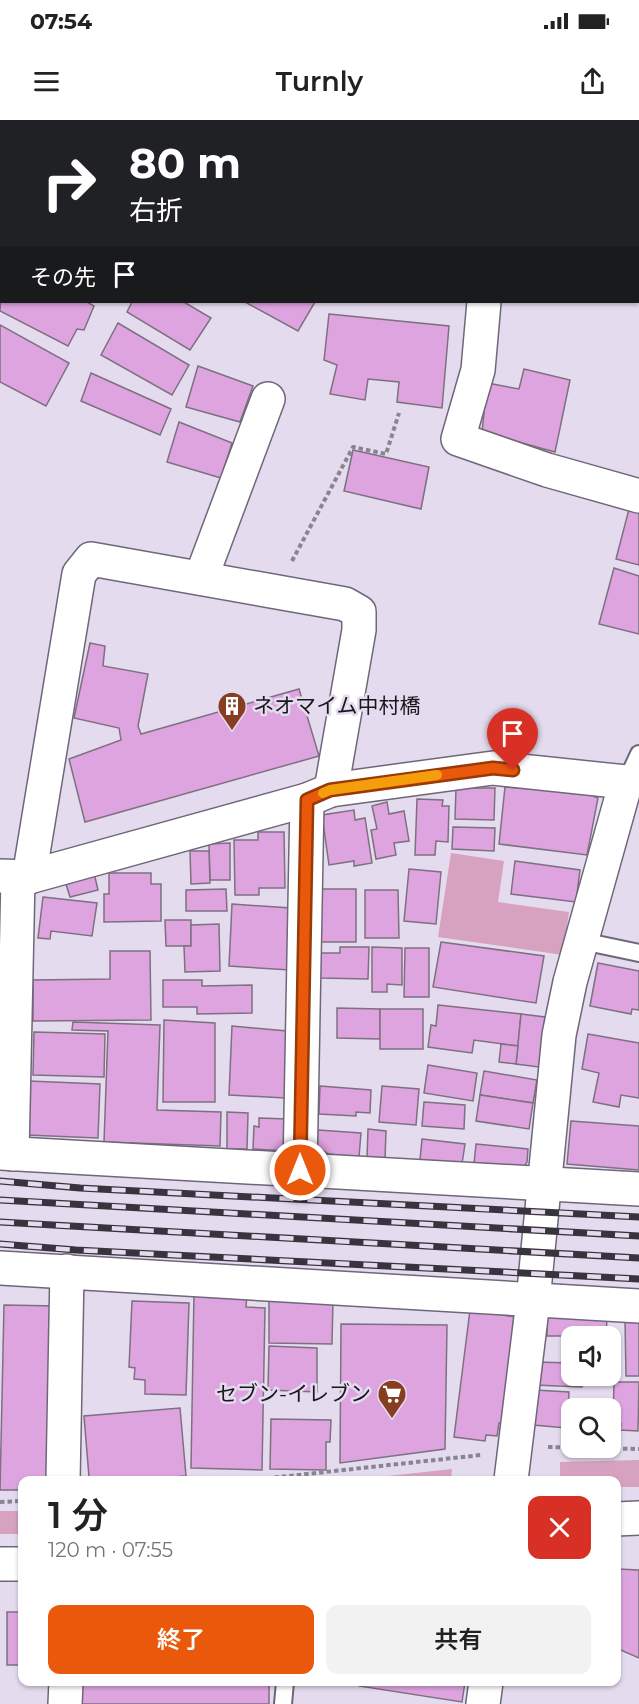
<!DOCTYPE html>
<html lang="ja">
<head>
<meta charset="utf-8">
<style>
  :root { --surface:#fff; --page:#f2f2f2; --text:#222; --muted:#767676; --accent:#ea580c }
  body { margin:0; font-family:Montserrat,"Noto Sans JP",sans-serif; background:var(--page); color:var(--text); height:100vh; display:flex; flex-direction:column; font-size:22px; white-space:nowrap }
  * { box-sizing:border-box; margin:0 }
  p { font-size:20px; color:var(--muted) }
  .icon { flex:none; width:33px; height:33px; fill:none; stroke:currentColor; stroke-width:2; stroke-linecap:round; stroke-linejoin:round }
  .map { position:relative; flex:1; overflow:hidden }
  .details { position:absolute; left:18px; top:1356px; width:603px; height:210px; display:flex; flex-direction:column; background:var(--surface); border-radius:12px; box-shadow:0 2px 4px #0004 }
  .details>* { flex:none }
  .top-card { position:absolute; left:0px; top:0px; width:639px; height:183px; box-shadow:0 2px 4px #0004; background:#202124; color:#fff; overflow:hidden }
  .controls { position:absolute; left:561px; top:1206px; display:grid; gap:12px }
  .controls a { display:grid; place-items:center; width:60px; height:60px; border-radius:12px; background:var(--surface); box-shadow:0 2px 4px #0004; font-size:30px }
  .pin { position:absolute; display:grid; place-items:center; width:51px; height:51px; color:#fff; margin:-62px -26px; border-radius:50% 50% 50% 0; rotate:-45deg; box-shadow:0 0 6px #0007 }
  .pin .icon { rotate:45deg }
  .me { position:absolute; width:66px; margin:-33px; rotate:0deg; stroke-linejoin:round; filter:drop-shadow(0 0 4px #0008) }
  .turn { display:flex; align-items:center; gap:21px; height:126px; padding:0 30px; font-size:27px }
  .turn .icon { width:78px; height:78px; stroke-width:2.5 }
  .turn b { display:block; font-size:42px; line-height:51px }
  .then { display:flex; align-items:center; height:57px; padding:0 30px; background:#0003; gap:12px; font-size:22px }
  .round { display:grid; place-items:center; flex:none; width:63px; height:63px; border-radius:12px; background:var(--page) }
  .summary { display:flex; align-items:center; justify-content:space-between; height:102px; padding:0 30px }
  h1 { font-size:36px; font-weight:600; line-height:45px }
  .cta { display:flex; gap:12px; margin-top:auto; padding:12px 30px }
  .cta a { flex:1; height:69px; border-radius:12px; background:var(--accent); color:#fff; font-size:24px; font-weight:600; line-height:69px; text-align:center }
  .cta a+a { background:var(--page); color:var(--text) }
  .status { display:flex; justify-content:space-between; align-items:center; height:42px; padding:0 30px; background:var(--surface); direction:ltr }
  .status svg { height:16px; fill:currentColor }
  header { display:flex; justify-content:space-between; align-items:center; height:78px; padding:0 30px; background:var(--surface); font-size:27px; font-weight:600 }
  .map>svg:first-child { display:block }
  .green { fill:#d7a2c0 }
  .building { fill:#dea4e0; stroke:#7e707f; stroke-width:1.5 }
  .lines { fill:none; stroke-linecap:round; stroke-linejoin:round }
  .lane-casing { stroke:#6f6778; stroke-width:20 }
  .street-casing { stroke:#6f6778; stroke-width:36 }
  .secondary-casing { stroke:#6f6778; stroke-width:36 }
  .path { stroke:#8a8492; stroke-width:4; stroke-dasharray:4.5 3; stroke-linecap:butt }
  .lane { stroke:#fff; stroke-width:16 }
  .street { stroke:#fff; stroke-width:33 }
  .secondary { stroke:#fff; stroke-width:33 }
  .rail-casing { stroke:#38343d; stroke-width:7 }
  .rail { stroke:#e4dbef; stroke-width:4.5; stroke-dasharray:14; stroke-linecap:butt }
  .route-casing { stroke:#983908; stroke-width:15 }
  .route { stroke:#ea580c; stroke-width:10 }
  .slow { stroke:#f59e0b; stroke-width:10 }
  .labels { text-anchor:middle; stroke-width:5; stroke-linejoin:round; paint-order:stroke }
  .poi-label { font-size:21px; fill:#18151b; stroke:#e4dbef; text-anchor:start }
</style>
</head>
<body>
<div class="status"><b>07:54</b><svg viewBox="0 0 49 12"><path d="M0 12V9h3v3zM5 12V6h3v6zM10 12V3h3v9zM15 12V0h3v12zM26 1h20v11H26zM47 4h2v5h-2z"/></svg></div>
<header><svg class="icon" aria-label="menu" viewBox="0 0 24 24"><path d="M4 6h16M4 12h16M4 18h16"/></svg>Turnly<svg class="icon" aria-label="share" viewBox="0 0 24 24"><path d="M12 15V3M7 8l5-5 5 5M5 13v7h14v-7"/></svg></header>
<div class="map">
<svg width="639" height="1584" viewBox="0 0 639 1584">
  <rect width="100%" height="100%" fill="#e4dbef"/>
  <g class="green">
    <polygon points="451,733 504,741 498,782 569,792 563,835 438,817"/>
    <polygon points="639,1340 639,1367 617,1367 616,1360 560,1360 560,1342"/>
    <polygon points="452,1349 451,1360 352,1360"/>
    <rect x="0" y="1391" width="22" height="23"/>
  </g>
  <g class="building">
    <polygon points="639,69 639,171 638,171"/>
    <polygon points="2,158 2,182 87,182 94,186 84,210 77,209 68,226 0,191"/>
    <polygon points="132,182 184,182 211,198 190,230 127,192"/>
    <polygon points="245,182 315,182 298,211"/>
    <polygon points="329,194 449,206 442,288 397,282 399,262 368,259 365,280 330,274 337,245 324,240"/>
    <polygon points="118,203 189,245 172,275 101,235"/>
    <polygon points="0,205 69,243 46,286 0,262"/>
    <polygon points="198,246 253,266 240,302 186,287"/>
    <polygon points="524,249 570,260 555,332 482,312 487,263 519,269"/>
    <polygon points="91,253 171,289 160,315 81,281"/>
    <polygon points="179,302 232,323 221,358 167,342"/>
    <polygon points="353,330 429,347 421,389 344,371"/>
    <polygon points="629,389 639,391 639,445 616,439"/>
    <polygon points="614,448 639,456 639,514 599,504"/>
    <polygon points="90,523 105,526 103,546 148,554 138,606 141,614 299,569 319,636 85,702 69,639 121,620 119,608 74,598"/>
    <polygon points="505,667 583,672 598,678 587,735 499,724"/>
    <polygon points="456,668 495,668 494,700 455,699"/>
    <polygon points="417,679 443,680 442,686 449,686 448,722 436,721 435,735 415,735"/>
    <polygon points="387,682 389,694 404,691 409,721 394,723 396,735 376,739 371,710 377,709 372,686"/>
    <polygon points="354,690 355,700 365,698 372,743 354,746 354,741 329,745 322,695"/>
    <polygon points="453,707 495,708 494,731 452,729"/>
    <polygon points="258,712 284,712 285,768 259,768 259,775 235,775 234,720 258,720"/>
    <polygon points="230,723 230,760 210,760 209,724"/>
    <polygon points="190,731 209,731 210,763 191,764"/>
    <polygon points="515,741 580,750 576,782 511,774"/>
    <polygon points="409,749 441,752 436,804 404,801"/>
    <polygon points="94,753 98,770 70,777 65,761"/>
    <polygon points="109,753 151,753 151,764 161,764 161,801 104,802 104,774 109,774"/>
    <polygon points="226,769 227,791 186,791 186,770"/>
    <rect x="318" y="769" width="38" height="53"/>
    <polygon points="365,770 398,770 399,818 365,818"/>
    <polygon points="43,777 97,783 92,816 51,811 50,819 38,818"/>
    <polygon points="232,784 291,788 290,850 229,846"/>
    <polygon points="165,800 191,800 191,826 166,826"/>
    <polygon points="219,804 220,851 185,852 184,826 191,826 191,805"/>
    <polygon points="441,822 544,836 536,883 433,867"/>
    <polygon points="340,827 369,827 368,859 320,858 320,833 340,833"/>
    <polygon points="372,827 402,828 402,865 387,864 387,872 372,872"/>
    <polygon points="405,828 429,828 429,877 404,877"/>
    <polygon points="110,831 150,831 151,900 33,901 33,860 110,859"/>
    <polygon points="598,843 639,851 639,890 632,889 631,894 590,886"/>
    <polygon points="163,860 202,860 202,866 252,865 252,893 197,894 197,887 163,887"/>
    <polygon points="438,885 521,894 518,926 474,920 472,933 428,927 431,905 436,906"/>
    <polygon points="337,888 380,889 380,919 337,918"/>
    <rect x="380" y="889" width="43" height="40"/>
    <polygon points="521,894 545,897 539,947 516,944"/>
    <polygon points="164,900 215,903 215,982 163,982"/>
    <polygon points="73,902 160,905 157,990 221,992 220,1026 104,1022 108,911 72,910"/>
    <polygon points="232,906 287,911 285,978 229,975"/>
    <polygon points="34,912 105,914 104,957 33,955"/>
    <polygon points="588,914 639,923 639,978 621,975 619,987 593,982 599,953 582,949"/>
    <polygon points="501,924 518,926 516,944 499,942"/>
    <polygon points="428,945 477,953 473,981 424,973"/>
    <polygon points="484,951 537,960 533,983 480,975"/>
    <polygon points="29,961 100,964 98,1018 27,1015"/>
    <polygon points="320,966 371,970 370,993 356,992 356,996 319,994"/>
    <polygon points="382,966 419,969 416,1005 379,1002"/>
    <polygon points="480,975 533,983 529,1009 476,1001"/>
    <polygon points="424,982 465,985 464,1009 422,1006"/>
    <polygon points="227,992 248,993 247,1029 227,1029"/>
    <polygon points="259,998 287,999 286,1031 253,1029 254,1006 259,1007"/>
    <polygon points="571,1001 639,1006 639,1050 567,1044"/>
    <polygon points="368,1009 386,1011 385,1039 367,1038"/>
    <polygon points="318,1010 361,1013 359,1037 328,1034 317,1027"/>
    <polygon points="422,1019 465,1024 462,1044 420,1040"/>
    <polygon points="476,1024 528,1029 527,1042 524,1047 474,1044"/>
    <polygon points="194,1173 247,1174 246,1187 265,1188 262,1350 191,1348"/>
    <polygon points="269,1178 333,1179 332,1224 269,1223"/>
    <polygon points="132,1181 189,1183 186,1275 145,1274 145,1260 134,1259 135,1248 129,1247"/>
    <polygon points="4,1185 57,1186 52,1360 22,1360 22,1370 0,1370"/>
    <polygon points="470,1190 522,1198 508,1304 499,1303 497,1316 486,1315 485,1321 454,1317"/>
    <polygon points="547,1196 607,1198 606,1216 547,1216"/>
    <polygon points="625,1201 639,1201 639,1256 626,1256"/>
    <polygon points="341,1204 447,1205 445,1329 340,1343"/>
    <polygon points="563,1220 572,1221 572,1238 562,1238"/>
    <polygon points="269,1226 317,1228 317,1272 268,1270"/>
    <polygon points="535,1242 572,1243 572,1256 582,1256 582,1267 534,1265"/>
    <polygon points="614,1262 639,1262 638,1311 620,1310 621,1304 613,1304"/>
    <polygon points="535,1270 569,1272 567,1308 533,1305"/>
    <polygon points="180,1288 186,1356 137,1360 93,1360 89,1357 84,1296"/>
    <polygon points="271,1299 331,1300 330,1322 326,1322 326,1350 270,1349"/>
    <polygon points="617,1449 639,1450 639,1538 616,1528"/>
    <rect x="7" y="1492" width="15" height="53"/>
    <rect x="79" y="1562" width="190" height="22"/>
    <polygon points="360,1562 465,1562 462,1582 359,1566"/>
  </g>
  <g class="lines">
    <g class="lane-casing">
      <g id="lane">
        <polyline points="626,662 639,634"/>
        <polyline points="582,821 639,833"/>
        <polyline points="283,1584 285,1562"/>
      </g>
    </g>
    <g class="street-casing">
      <g id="street">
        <polyline points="53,2 55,0"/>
        <polyline points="518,2 519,0"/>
        <polyline points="0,46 2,45"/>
        <polyline points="484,182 478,250 458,319 547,350 639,376"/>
        <polyline points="201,458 268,279"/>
        <polyline points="0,756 29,757 307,680 331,670 493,648 626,662 639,660"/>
        <polyline points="29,757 79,454 91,439 345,484 359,492 359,510 331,670"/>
        <polyline points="0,1033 639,1069"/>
        <polyline points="12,1034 18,757"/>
        <polyline points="300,1049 307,680"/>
        <polyline points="0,1148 639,1186"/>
        <polyline points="63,1360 67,1151"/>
        <polyline points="511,1360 533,1181 559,915 570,862 626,662"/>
        <polyline points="65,1584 66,1562"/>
        <polyline points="483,1584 486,1562"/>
      </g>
    </g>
    <g class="secondary-casing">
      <g id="secondary">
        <polyline points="616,1399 639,1398"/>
        <polyline points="0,1444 22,1444"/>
      </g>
    </g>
    <g class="path">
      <polyline points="292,441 353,327 386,334 399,293"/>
      <polyline points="548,1327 639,1329"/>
      <polyline points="252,1360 481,1335"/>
      <polyline points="0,1382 22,1381"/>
    </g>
    <use href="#lane" class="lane"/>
    <use href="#street" class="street"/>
    <use href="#secondary" class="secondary"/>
    <g class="rail-casing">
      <g id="rail">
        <polyline points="0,1061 80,1068 639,1097"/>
        <polyline points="0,1080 639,1116"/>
        <polyline points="0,1102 639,1138"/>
        <polyline points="0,1124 76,1130 639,1159"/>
      </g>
    </g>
    <use href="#rail" class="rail"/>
  </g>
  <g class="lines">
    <g class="route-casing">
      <polyline id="route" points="300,1050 307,680 330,670 493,648 513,650"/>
    </g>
    <use href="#route" class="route"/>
    <polyline class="slow" points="323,673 330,670 437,655"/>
  </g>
  <defs>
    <g id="building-pin" transform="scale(1.5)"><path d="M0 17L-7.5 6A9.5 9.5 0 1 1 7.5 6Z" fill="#863d20" stroke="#e4dbef"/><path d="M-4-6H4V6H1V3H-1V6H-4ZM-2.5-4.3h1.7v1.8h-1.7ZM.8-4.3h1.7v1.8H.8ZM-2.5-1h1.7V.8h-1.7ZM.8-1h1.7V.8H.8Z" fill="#fff"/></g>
    <g id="supermarket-pin" transform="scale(1.5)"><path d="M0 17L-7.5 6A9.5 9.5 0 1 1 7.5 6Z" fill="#863d20" stroke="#e4dbef"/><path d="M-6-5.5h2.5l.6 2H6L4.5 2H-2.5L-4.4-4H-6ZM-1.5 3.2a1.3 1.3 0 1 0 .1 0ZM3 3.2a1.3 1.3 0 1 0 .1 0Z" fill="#fff"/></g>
  </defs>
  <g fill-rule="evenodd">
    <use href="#building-pin" x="232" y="586"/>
    <use href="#supermarket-pin" x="392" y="1274"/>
  </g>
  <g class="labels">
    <g class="poi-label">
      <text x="253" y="593">ネオマイム中村橋</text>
      <text x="371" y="1281" text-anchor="end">セブン-イレブン</text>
    </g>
  </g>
</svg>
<div class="controls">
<a><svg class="icon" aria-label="sound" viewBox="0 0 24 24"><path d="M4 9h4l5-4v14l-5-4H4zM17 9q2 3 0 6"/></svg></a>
<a><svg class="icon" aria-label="search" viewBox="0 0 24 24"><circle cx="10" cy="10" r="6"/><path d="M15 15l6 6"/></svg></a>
</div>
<div class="pin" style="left:513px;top:650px;background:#d93025"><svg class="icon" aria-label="arrive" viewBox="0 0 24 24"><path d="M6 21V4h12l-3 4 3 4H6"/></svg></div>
<svg class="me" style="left:300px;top:1050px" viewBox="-20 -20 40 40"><circle r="17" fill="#ea580c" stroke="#fff" stroke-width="3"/><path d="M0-11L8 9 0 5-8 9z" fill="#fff"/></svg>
<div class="top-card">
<div class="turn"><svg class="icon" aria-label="right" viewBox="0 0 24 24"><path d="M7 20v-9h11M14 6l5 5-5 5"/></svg><div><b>80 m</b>右折</div></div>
<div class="then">その先<svg class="icon" aria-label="arrive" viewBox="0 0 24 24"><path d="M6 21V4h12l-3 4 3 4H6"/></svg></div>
</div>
<section class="details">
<div class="summary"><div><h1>1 分</h1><p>120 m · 07:55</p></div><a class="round" style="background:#d93025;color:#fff"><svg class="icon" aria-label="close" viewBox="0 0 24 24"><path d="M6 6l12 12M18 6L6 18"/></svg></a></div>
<div class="cta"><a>終了</a><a>共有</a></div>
</section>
</div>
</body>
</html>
